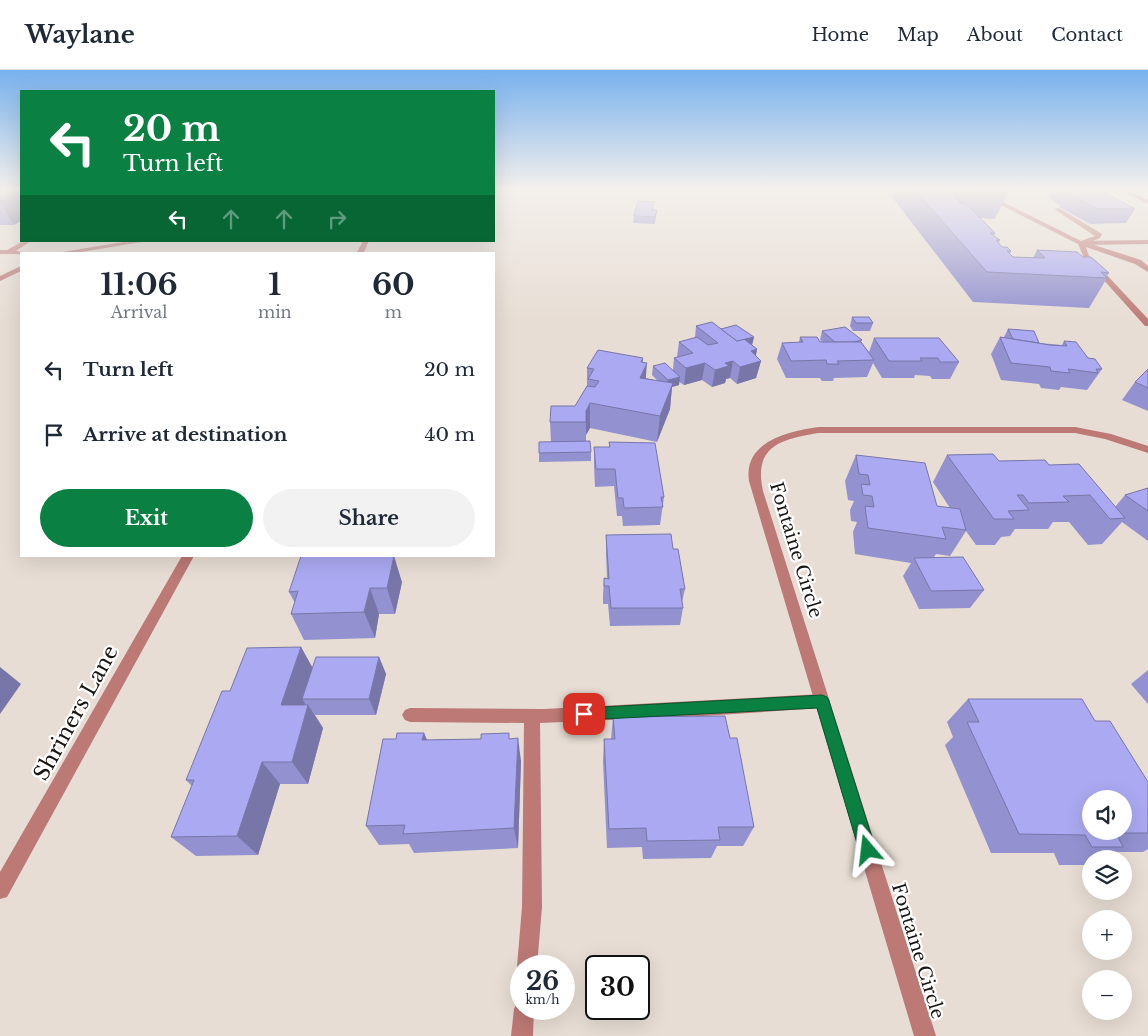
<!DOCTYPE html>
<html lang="en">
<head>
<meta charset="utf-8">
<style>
  :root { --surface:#fff; --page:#f2f2f3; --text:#1f2937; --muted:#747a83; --line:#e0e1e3; --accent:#0b8043 }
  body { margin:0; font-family:"Libre Baskerville",serif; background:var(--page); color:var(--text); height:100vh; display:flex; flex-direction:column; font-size:19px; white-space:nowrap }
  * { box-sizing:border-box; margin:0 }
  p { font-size:16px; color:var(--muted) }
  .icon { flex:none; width:28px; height:28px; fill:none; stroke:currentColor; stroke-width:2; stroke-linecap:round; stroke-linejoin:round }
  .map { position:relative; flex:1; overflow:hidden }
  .side { position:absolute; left:20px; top:182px; width:475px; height:305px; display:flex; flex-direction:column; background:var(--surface); border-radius:0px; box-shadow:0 5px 20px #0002 }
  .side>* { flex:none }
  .top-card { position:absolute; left:20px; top:20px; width:475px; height:152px; border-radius:0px; box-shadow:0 5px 20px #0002; background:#0b8043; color:#fff; overflow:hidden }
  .controls { position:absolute; left:1082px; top:720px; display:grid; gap:10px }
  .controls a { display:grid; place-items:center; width:50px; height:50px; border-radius:50%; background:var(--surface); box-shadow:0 5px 20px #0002; font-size:25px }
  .speed { position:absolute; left:510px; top:885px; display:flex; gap:10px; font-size:25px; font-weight:700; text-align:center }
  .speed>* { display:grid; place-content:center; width:65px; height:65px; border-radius:50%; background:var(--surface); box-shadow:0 5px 20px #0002; line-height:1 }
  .speed small { font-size:12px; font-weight:400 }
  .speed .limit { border:2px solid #111; border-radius:8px; background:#fff; color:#111 }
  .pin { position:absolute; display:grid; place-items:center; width:42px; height:42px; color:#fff; margin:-21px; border-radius:10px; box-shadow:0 2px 8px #0006 }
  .me { position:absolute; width:55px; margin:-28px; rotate:343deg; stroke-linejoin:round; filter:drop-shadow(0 0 4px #0008) }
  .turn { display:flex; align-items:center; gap:18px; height:105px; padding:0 20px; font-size:22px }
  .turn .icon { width:65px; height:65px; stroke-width:2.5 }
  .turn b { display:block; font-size:35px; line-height:42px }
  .lanes { display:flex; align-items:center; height:48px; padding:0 20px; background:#0003; justify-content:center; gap:25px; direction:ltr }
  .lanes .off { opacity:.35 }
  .eta { display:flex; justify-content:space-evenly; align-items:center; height:85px; text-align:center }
  .eta b { font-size:30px; font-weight:700; line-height:35px }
  .cta { display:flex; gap:10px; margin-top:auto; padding:10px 20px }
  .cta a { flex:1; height:58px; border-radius:30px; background:var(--accent); color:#fff; font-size:20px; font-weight:700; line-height:58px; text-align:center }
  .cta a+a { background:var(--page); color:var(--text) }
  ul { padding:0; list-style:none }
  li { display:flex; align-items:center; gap:15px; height:65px; padding:0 20px }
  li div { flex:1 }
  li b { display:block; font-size:19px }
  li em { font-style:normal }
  header { display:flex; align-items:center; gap:30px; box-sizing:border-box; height:70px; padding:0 25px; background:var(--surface); border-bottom:1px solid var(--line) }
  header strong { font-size:24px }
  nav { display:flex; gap:28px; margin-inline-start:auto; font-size:18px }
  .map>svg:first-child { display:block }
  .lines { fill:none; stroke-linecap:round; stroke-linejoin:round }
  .service { fill:#bc7976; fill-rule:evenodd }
  .minor { fill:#bc7976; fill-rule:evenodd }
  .wall { fill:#9391cf }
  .shaded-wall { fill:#7876a9 }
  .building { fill:#aba9f1; stroke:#7876a9; fill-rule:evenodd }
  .route { fill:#0b8043; stroke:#07532c }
  .labels { text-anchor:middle; stroke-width:4.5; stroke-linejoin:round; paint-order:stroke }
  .street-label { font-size:18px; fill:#191512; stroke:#fff }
  .near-street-label { font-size:21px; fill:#191512; stroke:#fff }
</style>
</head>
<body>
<header>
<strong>Waylane</strong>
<nav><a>Home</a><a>Map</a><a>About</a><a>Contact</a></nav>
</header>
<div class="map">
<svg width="1148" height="966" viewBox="0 0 1148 966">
  <rect width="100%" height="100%" fill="#e7ddd4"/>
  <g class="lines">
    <g class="service">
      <polygon points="987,124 1081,171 1095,166 1054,139 1059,138 1102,164 1100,168 1088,173 1141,190 1148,196 1148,202 1135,194 1086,177 1089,186 1148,249 1148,256 1145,256 1084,188 1078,174 985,127"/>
      <polygon points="23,171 31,171 16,181 44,184 0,184 0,180 7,180"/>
      <polygon points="129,171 148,171 69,184 50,184"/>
      <polygon points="21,196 21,201 0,211 0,206"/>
      <polygon points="822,624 827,626 830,631 827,636 822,638 703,646 540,653 542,837 537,896 521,896 521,904 517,896 522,837 524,653 410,652 405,650 402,645 405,640 410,638 544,639"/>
      <polygon points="521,930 521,939 534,939 533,966 511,966 514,939 517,932"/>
    </g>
    <g class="minor">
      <polygon points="1116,118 1123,118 1148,130 1148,134"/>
      <polygon points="1148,170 1148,174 1081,175 1078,173 1081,171"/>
      <polygon points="363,171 369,171 363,184 356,184"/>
      <path d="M819,357H1075L1111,364L1148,376V383L1105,369L1075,363H819C781,369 753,376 763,421L936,966H914L749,411C743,371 789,361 819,357Z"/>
      <polygon points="182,486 194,486 7,827 0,829 0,802"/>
    </g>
  </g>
  <g class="wall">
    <polygon points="0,118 14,155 0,155"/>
    <polygon points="576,118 593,118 592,120 576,120"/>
    <polygon points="613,118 629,118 628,119"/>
    <polygon points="895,118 1007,118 1009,120 997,145 996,145 995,149 979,148 995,163 994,166 1000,170 999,173 1002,177 1011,181 1010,184 1013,187 1033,188 1037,180 1083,187 1109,203 1106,207 1107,208 1089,238 973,232 892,127"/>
    <polygon points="1054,118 1096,118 1135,139 1126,153 1090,154 1059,137 1060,135 1049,128"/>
    <polygon points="657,140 655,154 633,153 634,146"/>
    <polygon points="852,247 873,253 870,261 853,261 850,256"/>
    <polygon points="696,256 721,259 754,267 752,275 757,279 756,286 761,291 756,308 737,314 730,308 726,309 725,313 712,317 702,310 684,315 679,312 679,315 672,317 670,339 657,372 590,358 586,365 586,371 591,382 591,391 539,392 539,372 551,372 550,352 575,336 587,316 587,298 643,293 646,308 658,311 652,305 653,296 673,300 674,288 677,287 679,272 695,268"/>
    <polygon points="1008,259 1039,273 1062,275 1064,271 1088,288 1102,299 1087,320 1061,317 1059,320 1041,318 1039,314 1001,310 991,284 1000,267 1004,267"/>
    <polygon points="822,261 862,270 861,272 869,282 874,268 959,292 950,309 932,309 930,306 915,305 914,308 882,308 873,293 867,307 834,308 833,311 822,311 820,308 786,308 777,289 782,273 799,272 800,267 823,272 820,270"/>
    <polygon points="1148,299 1148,341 1122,330 1135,312"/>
    <polygon points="609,372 664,427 660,455 623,456 622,446 617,446 614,416 595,417 594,395 594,377 609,377"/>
    <polygon points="856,385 937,436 950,438 933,412 947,385 999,391 1049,395 1115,437 1125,425 1148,418 1148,471 1122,452 1102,474 1088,475 1069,452 1053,452 1048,459 1015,459 1010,466 1001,467 995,475 976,475 966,461 950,486 936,484 934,487 984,520 970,538 919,539 903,506 911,493 855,484 853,462 857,452 851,451 850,440 854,431 848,430 845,411"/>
    <polygon points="606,465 673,479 685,519 682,532 683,538 680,555 610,556 608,534 603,534 603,526 604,508 607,509 606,483"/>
    <polygon points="402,512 395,544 379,544 375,568 304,570 291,544 295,533 289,522"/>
    <polygon points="301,577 312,598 379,587 386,604 376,645 315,645 323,658 308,714 280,714 258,785 196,786 171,767 192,716 186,710 230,621"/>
    <polygon points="1148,600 1148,634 1131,614"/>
    <polygon points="968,629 1095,651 1148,712 1148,779 1143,782 1114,782 1101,789 1091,789 1091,794 1089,795 1059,795 1054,783 991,783 945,675 953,667 947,652"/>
    <polygon points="613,647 730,668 754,757 743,776 717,776 711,788 643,789 642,777 607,778 603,692 604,669 611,669"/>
    <polygon points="424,663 427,670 481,669 509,663 509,669 521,691 518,778 414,783 409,774 379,775 366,756 396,669"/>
  </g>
  <g class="shaded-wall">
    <polygon points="21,118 21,151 14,155 0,132 0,128"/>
    <polygon points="754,267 752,275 734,272"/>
    <polygon points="757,279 754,293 761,291 756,308 737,314 740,297 751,281"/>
    <polygon points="643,288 642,305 647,293 645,318 639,317 641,292"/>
    <polygon points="733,291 730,308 726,309 725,313 712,317 715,300 725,293"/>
    <polygon points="705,293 702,310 684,315 686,298"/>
    <polygon points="680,307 679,315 672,317 670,339 657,372 660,346 668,310"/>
    <polygon points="590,333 590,358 586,365 586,341"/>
    <polygon points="394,486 402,512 395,544 387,518"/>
    <polygon points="370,518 379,544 375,568 364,542"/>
    <polygon points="301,577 315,602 302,629 305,633 297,658 281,635"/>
    <polygon points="379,587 386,604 376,645 369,629"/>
    <polygon points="0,597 21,614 0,644"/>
    <polygon points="308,635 323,658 308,714 292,692"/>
    <polygon points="424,663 433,685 422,670"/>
    <polygon points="518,668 521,691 518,778 514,758"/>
    <polygon points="262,692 280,714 258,785 237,766"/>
  </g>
  <g class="building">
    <polygon points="0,118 21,118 0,128"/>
    <polygon points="913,118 946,118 950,120 956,129 963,133 959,133 961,134 966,134 995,163 990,163 1000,170 996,170 1002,177 1007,177 1011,181 1007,181 1013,187 1045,188 1037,180 1077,182 1083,187 1091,187 1109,203 1101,202 1107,208 987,202"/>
    <polygon points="969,118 1007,118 1009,120 1003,120 1006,123 973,122"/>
    <polygon points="1061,118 1096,118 1135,139 1098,139 1067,123 1069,123"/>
    <polygon points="638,131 654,132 652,140 657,140 655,147 634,146"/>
    <polygon points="852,247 869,247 873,253 856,253"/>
    <polygon points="712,252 737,271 744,269 757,279 751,281 761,291 740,297 733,291 725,293 729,296 715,300 705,293 686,298 674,288 693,283 679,272 697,267 708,275 718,273 696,256"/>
    <polygon points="736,255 754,267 737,271 721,259"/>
    <polygon points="845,257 862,270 854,272 835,272 822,261"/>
    <polygon points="1008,259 1034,261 1039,273 1013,269"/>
    <polygon points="800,267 817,267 820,272 861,272 874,290 837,291 839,294 827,294 826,290 791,291 782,273 803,272"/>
    <polygon points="1000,267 1050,275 1067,276 1064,271 1076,272 1088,288 1095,289 1102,299 1096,299 1098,303 1068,299 1070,303 1051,301 1050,297 1011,293"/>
    <polygon points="874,268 939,268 959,292 940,292 938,288 920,288 922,291 889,291"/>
    <polygon points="598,280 643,288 641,292 647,293 640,308 673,313 660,346 590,333 586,341 586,352 550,352 551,336 575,336 587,316 595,317 599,311 588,309 594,299 587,298"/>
    <polygon points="665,293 680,307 668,310 653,296"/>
    <polygon points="1148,299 1148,318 1135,312"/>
    <polygon points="590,371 591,382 539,383 539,372"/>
    <polygon points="609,372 655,373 664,427 661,427 663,437 624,438 623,428 618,428 615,399 596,399 594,377 610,377"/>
    <polygon points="993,384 999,391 1045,390 1049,395 1079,394 1125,448 1110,449 1090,425 1063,426 1069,432 1029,433 1023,425 1017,425 1029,440 1008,441 1014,449 994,449 947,385"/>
    <polygon points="856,385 925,393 937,436 960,439 966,460 942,457 946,469 868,458 865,436 874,437 872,426 863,425 861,414 870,415 868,405 859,404"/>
    <polygon points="1148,418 1148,441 1125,425"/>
    <polygon points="671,464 673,479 678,479 685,519 680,519 683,538 611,538 609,516 604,516 604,508 609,509 606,465"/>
    <polygon points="301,486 394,486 387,518 370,518 364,542 291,544 298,521 289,522"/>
    <polygon points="963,487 984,520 931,521 914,488"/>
    <polygon points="301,577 281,635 308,635 292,692 262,692 237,766 171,767 194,710 186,710 222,621 230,621 247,578"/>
    <polygon points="316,587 379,587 369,629 302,629"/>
    <path d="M968,629H1082L1095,651H1110L1148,712V763H1116L1123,777H1092L1085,765L1019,764L967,652H979ZM1091,729H1124V761H1091Z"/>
    <polygon points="725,646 730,668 737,668 754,757 718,757 720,770 647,771 646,758 609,759 604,669 615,669 613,647"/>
    <polygon points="397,663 424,663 422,670 481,669 481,664 509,663 509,669 518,668 514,758 403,764 405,755 366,756 383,669 396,669"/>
  </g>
  <linearGradient id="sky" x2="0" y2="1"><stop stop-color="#77b1ee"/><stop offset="0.47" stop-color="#f4f0ec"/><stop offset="1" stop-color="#f4f0ec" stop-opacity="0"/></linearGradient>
  <rect width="1148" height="253" fill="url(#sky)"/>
  <polygon class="route" points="822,625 827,627 829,631 876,780 873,786 868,788 862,786 859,780 817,638 584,650 579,649 577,644 579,639 584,638"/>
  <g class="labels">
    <g class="street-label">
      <text transform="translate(796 480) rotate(73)" y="6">Fontaine Circle</text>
      <text transform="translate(918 881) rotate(73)" y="6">Fontaine Circle</text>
    </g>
    <g class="near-street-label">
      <text transform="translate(76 643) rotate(-61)" y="7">Shriners Lane</text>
    </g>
  </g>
</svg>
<div class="controls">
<a><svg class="icon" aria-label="sound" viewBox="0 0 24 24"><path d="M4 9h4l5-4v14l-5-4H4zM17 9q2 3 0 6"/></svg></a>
<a><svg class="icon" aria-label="layers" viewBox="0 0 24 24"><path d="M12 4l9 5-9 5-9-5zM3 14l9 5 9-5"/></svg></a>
<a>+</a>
<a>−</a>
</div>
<div class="speed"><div>26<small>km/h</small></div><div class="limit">30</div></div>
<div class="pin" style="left:584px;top:644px;background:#d93025"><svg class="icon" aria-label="arrive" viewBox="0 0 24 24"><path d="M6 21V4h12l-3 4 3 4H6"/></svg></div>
<svg class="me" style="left:868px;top:780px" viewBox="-20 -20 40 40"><path d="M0-17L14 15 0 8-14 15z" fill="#0b8043" stroke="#fff" stroke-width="4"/></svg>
<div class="top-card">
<div class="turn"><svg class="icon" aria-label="left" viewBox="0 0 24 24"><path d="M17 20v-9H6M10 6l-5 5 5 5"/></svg><div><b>20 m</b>Turn left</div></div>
<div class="lanes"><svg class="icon" aria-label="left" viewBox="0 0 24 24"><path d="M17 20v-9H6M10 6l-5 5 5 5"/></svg><svg class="icon off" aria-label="ahead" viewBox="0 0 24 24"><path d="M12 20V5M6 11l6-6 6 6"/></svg><svg class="icon off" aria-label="ahead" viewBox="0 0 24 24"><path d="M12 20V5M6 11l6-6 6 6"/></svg><svg class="icon off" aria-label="right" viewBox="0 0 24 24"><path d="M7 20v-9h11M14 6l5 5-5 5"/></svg></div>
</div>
<section class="side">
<div class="eta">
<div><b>11:06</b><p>Arrival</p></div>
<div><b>1</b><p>min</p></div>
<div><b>60</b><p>m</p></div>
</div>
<ul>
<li><svg class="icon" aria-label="left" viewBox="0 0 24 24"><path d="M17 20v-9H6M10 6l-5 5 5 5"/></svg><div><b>Turn left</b></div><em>20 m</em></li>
<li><svg class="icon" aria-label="arrive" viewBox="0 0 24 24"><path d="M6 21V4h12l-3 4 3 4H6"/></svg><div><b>Arrive at destination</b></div><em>40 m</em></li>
</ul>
<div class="cta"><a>Exit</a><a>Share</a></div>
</section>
</div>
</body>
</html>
